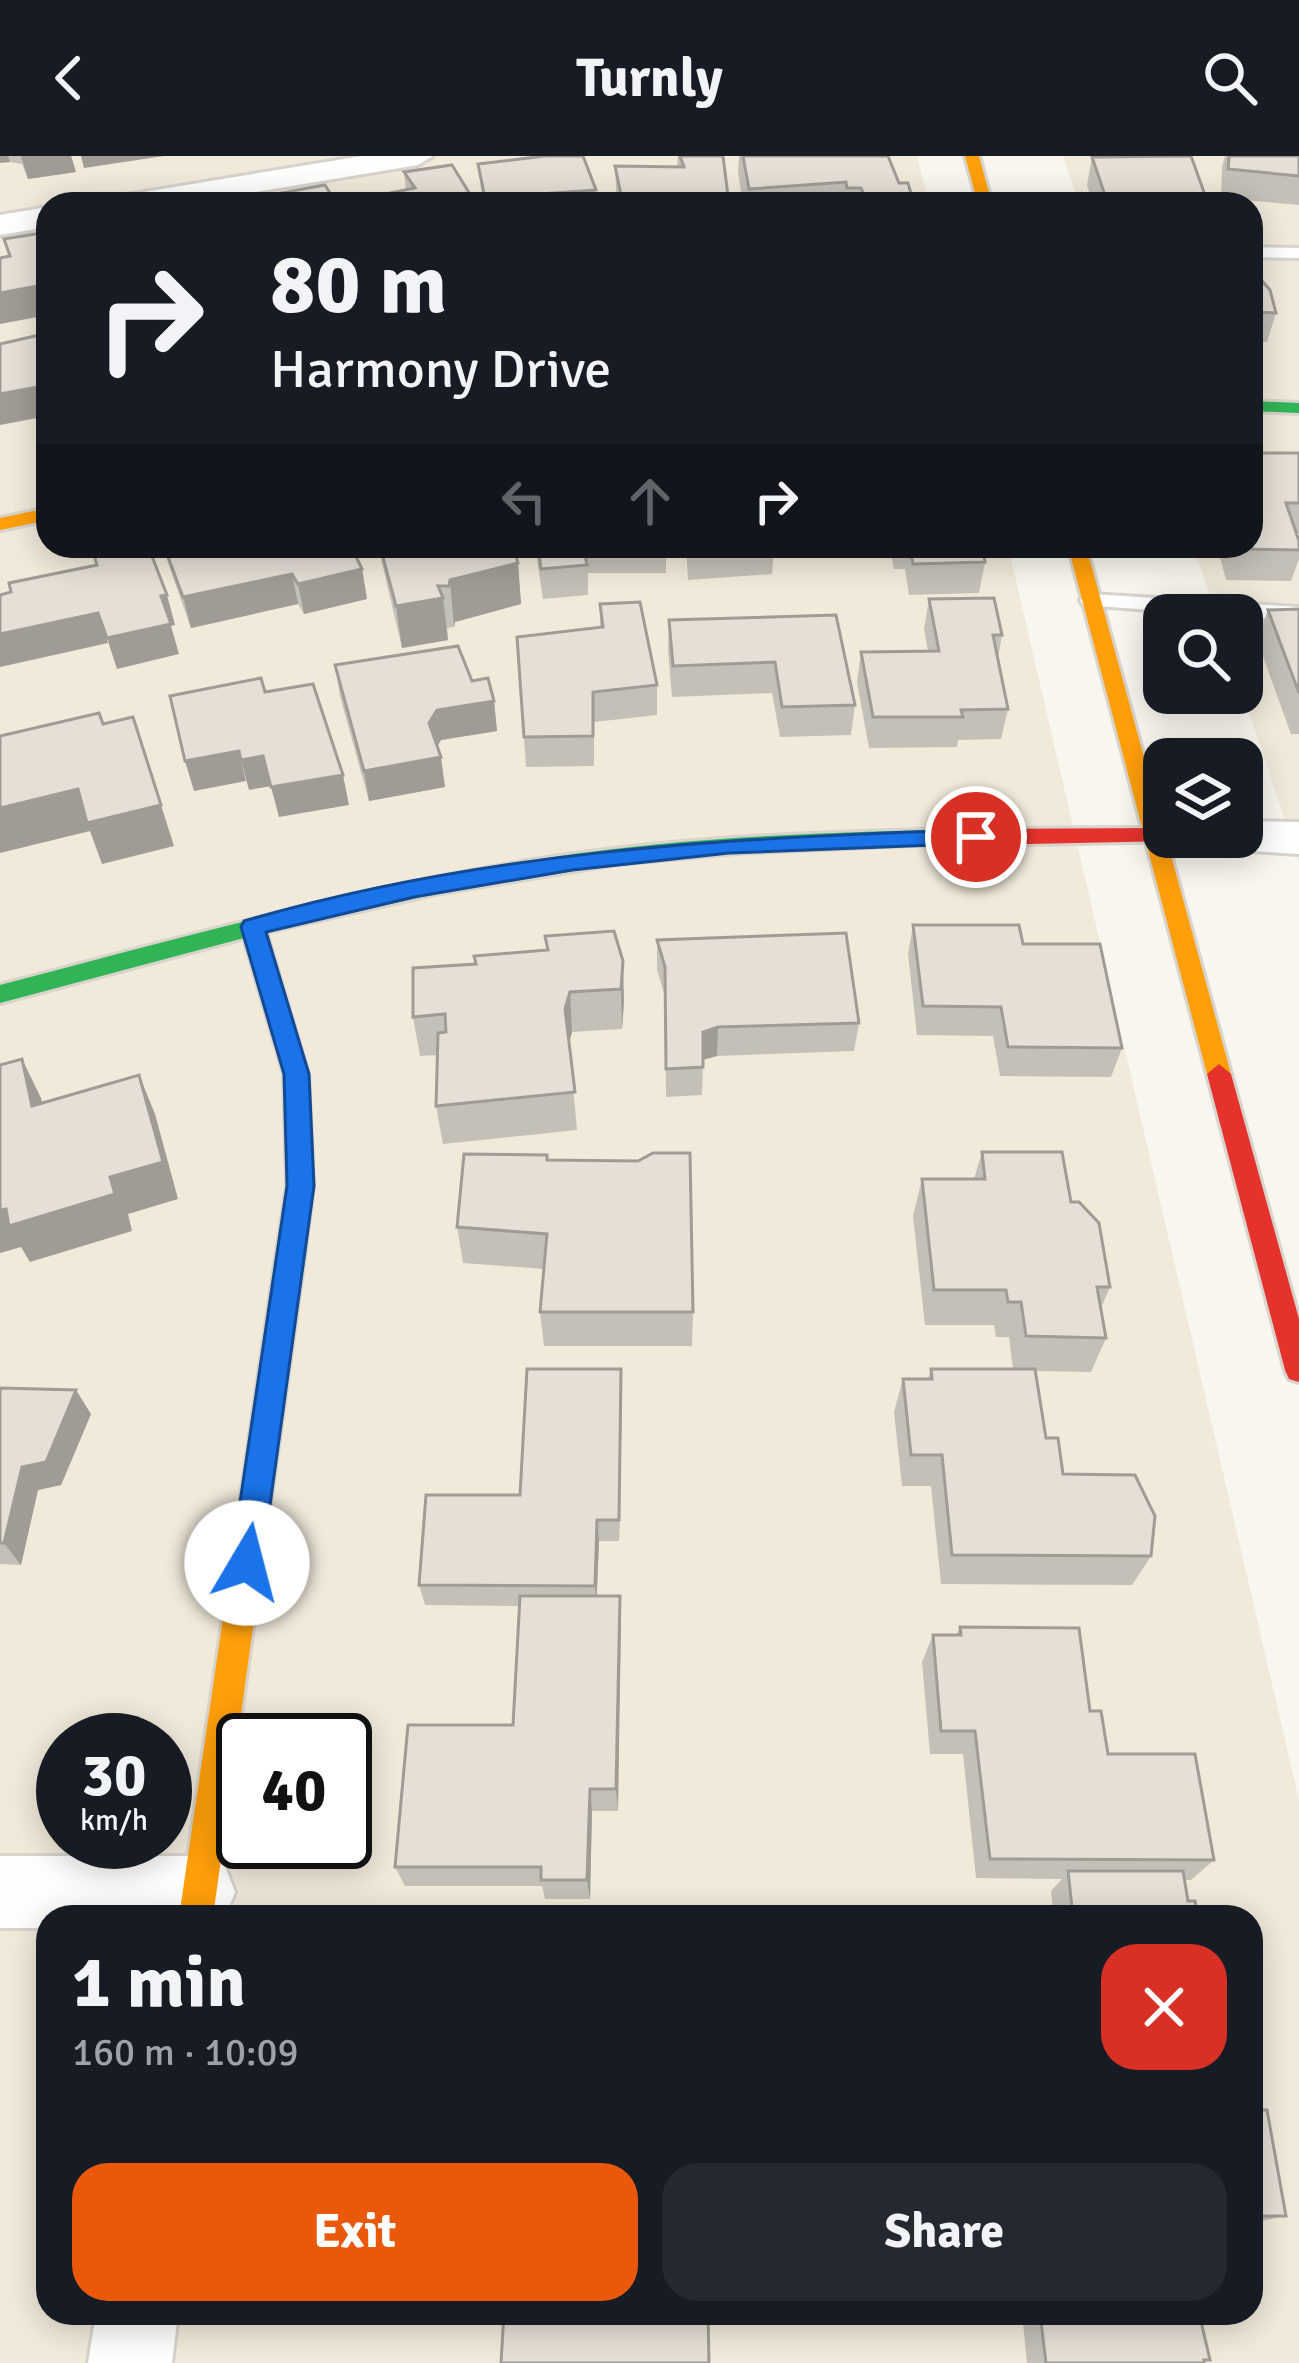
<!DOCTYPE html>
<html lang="en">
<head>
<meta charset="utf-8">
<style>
  :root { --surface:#171b24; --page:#242831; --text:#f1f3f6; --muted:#9ea1a6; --accent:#ea580c }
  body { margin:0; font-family:Signika,sans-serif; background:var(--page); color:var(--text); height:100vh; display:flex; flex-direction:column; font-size:45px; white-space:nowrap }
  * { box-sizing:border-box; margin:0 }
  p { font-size:39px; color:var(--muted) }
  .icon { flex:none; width:66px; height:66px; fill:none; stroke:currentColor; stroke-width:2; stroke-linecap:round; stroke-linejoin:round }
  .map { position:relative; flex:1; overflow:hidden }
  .side { position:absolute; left:36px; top:1749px; width:1227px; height:420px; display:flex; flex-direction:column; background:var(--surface); border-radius:36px; box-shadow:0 6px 30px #0003 }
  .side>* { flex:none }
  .hud { position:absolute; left:36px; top:36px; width:1227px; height:366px; border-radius:36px; box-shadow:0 6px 30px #0003; background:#171b24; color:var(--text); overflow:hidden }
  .fabs { position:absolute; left:1143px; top:438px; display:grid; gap:24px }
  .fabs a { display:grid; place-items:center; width:120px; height:120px; border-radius:24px; background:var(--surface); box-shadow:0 6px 30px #0003; font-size:60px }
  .speed { position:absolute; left:36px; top:1557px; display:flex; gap:24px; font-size:60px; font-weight:700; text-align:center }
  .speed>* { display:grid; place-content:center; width:156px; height:156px; border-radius:50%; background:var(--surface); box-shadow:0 6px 30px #0003; line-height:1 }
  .speed small { font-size:30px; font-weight:400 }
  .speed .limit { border:6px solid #111; border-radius:18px; background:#fff; color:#111 }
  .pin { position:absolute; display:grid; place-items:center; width:102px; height:102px; color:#fff; margin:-51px; border:6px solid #fff; border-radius:50%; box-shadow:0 3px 12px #0007 }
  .me { position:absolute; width:132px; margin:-66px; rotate:8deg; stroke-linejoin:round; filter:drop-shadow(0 0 9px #0008) }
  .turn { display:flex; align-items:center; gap:42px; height:252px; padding:0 36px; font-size:54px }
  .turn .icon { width:156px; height:156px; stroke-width:2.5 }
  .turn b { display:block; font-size:84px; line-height:102px }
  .lanes { display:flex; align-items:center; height:114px; padding:0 36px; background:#0003; justify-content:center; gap:60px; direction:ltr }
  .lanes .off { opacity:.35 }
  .round { display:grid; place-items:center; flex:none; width:126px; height:126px; border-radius:36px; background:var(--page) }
  .overview { display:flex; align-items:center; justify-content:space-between; height:204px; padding:0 36px }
  h1 { font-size:72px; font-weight:700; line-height:90px }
  .button { display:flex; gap:24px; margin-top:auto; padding:24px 36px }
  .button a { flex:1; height:138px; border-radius:36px; background:var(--accent); color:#fff; font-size:48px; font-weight:700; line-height:138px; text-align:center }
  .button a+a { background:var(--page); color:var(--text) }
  header { display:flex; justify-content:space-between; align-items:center; height:156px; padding:0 36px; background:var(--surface); font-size:54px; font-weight:700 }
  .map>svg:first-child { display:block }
  .residential { fill:#f1eadb; fill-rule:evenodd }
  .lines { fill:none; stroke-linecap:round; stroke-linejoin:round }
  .lane-casing { stroke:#d7d3cc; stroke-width:6 }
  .street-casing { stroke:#d7d3cc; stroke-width:6 }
  .fast-casing { stroke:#d8d3cb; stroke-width:6 }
  .slow-casing { stroke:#d8d3cb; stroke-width:6 }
  .jam-casing { stroke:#d8d3cb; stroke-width:6 }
  .lane { fill:#fefefc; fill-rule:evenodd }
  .street { fill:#fefefc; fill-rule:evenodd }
  .fast { fill:#30b455; fill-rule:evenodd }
  .slow { fill:#ff9f0a; fill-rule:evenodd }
  .jam { fill:#e5322d; fill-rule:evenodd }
  .wall { fill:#c5c0b7 }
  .shaded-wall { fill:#a09c95 }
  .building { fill:#e5dfd5; stroke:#a09c95; stroke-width:3 }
  .route { fill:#1a73e8; stroke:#114b97; stroke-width:3 }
</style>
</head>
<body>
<header><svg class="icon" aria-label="back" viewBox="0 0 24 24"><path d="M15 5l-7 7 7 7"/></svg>Turnly<svg class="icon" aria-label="search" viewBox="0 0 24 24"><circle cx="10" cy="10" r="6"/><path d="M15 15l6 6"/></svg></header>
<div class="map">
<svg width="1299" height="2207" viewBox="0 0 1299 2207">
  <rect width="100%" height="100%" fill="#f8f6ee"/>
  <g class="residential">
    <path d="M0,0H917L929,48H48V390H1008L1299,1644V2207H0ZM63,1584H165V1686H63ZM243,1584H345V1686H243ZM48,1761H1251V2157H48Z"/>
    <polygon points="1063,0 1299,0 1299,706 1242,535 1242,459 1217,459 1193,390 1251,390 1251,48 1079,48"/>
  </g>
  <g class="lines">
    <g class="lane-casing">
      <g id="lane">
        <polygon points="1251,91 1299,92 1299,102 1251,101"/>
        <polygon points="1091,438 1299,451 1299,465 1083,449 1080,444"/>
      </g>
    </g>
    <g class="street-casing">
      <g id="street">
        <polygon points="362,0 433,0 418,9 183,48 110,48 126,39"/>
        <polygon points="48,51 48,71 0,79 0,59"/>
        <polygon points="1242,665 1299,666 1299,698 1205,692 1199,681 1242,681"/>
        <polygon points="0,1700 199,1700 225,1710 235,1736 225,1761 48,1761 48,1772 0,1772"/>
        <polygon points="96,2157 178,2157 172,2207 88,2207"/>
      </g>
    </g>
    <g class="fast-casing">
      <g id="fast">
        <polygon points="1251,245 1299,247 1299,257 1251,255"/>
        <path d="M973,673L981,676V686L735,697L616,708L435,738L266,776L308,918L313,1030L303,1109L299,1117H279L275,1109L287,1030L284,918L244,782L0,847V829C183,781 366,730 553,701C692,680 833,676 973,673Z"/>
      </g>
    </g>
    <g class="slow-casing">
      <g id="slow">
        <polygon points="965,0 979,0 992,48 978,48"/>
        <polygon points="48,352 48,364 0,374 0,362"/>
        <polygon points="1068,390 1086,390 1231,918 1219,928 1207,918"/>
        <polygon points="289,1098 299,1101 303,1109 213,1761 179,1761 275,1109 279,1101"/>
      </g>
    </g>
    <g class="jam-casing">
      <g id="jam">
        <polygon points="1164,672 1164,681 1174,681 1172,685 973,689 962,681 973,673"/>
        <polygon points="1219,908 1231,918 1299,1163 1299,1226 1289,1223 1285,1214 1207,918"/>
      </g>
    </g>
    <use href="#lane" class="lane"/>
    <use href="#street" class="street"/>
    <use href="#fast" class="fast"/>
    <use href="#slow" class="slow"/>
    <use href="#jam" class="jam"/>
  </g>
  <g class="wall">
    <polygon points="0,0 71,0 76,16 28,23 22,8 10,6"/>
    <polygon points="678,0 723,0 728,48 617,48 615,10 677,10"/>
    <polygon points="739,0 888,0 899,27 914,48 743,48 738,16"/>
    <polygon points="1225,0 1299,0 1299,49 1221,42 1222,11"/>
    <polygon points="1092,1 1205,39 1202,48 1093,48 1087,29"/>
    <polygon points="478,8 596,34 596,48 483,48"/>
    <polygon points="404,16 476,48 355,48 355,44 406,34"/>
    <polygon points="1251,118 1276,157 1267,186 1251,186"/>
    <polygon points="1299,297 1299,377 1297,377 1299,385 1299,403 1291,425 1226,424 1217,390 1251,390"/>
    <polygon points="163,390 362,413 367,443 304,458 298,448 191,472 170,413"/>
    <polygon points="378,390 514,390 518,407 521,448 455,466 454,471 447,472 448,484 402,492"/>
    <polygon points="535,390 666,390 666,417 588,417 588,439 543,443"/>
    <polygon points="686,390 774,390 772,418 688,424"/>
    <polygon points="889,390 982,390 985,406 979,437 909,439 905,413 894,413"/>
    <polygon points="929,443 1002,479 998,502 1008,553 1001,583 958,584 957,591 869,592 857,526 861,496 928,495 924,473"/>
    <polygon points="600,448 657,529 657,559 594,566 594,610 526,611 517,481 600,471"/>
    <polygon points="1299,453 1299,578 1291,578 1257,484 1268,454"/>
    <polygon points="836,459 855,549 851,579 780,581 772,537 672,541 668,495 669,464"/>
    <polygon points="335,509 472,525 494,545 497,575 441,584 437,590 445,631 369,645 340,540"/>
    <polygon points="913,769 1023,788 1122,892 1111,921 1000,920 993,880 917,879 908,798"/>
    <polygon points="614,775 624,845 622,873 572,876 569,886 577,974 443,988 436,950 437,899 420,900 413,861 546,794 545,780"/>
    <polygon points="657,784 859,867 854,895 717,900 703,904 702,939 666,941 665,840 657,814"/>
    <polygon points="982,996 1071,1046 1110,1131 1101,1152 1106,1182 1091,1216 1035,1215 1046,1282 1063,1318 1151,1400 1132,1429 941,1428 931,1330 902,1330 894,1256 903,1223 928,1223 931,1213 1013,1213 1009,1181 996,1181 994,1169 925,1169 913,1060 922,1023 974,1023"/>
    <polygon points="547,1004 693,1156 692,1190 544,1190 540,1156 544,1113 463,1107 457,1071"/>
    <polygon points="0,1232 91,1258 61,1329 38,1334 21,1409 0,1408"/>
    <polygon points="622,1237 619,1385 599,1385 597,1440 620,1440 618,1655 592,1655 590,1743 545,1743 542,1730 405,1730 395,1711 513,1569 519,1450 425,1449 419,1429 520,1339"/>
    <polygon points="960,1471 1090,1555 1108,1598 1214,1704 1191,1724 1185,1724 1188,1745 1198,1761 1054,1761 1051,1735 1062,1723 976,1722 963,1598 930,1598 922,1506 933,1479 956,1479"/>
    <polygon points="1251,1954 1286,2060 1257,2066 1251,2066"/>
    <polygon points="1022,2157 1199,2157 1204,2207 1027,2207"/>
  </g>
  <g class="shaded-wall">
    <polygon points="0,0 8,0 10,6 0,7"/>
    <polygon points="21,0 71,0 76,16 28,23"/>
    <polygon points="81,0 164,0 84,12"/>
    <polygon points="48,128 48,159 0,168 0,137"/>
    <polygon points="48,229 48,260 0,269 0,238"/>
    <polygon points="518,407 521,448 455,466 454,471 450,424"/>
    <polygon points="362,413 367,443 304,458 298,428"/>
    <polygon points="292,418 298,448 191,472 183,441"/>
    <polygon points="167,439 175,469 171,470 179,498 117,513 107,482 161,440"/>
    <polygon points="443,442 448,484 402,492 396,450"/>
    <polygon points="98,457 108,487 0,511 0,478"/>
    <polygon points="494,545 497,575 441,584 433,597 429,567 437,554"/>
    <polygon points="239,595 246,625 194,635 185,605"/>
    <polygon points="263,600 271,630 249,634 241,604"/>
    <polygon points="441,601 445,631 369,645 364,615"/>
    <polygon points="343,619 349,649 279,661 271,631"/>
    <polygon points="78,633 161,649 174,690 102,708 90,675 0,697 0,652"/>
    <polygon points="623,805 624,845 622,873 621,833"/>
    <polygon points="570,836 572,876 568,892 565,853"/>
    <polygon points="718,871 717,900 702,904 703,876"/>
    <polygon points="22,903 41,942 52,988 32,950"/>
    <polygon points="139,919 155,958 178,1043 128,1058 132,1075 30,1106 21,1091 0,1097 0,1054 110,1021"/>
    <polygon points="621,1213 622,1237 619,1385 619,1364"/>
    <polygon points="76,1234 91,1258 61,1329 38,1334 21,1409 4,1387 22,1311"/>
    <polygon points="597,1364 599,1385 596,1451 595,1430"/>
    <polygon points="620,1440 621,1467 618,1655 616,1633"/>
    <polygon points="590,1633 592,1655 590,1743 587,1724"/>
  </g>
  <g class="building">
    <polygon points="545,0 583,0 596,34 485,42 478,8"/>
    <polygon points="680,0 723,0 728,40 669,41 669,48 623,48 615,10 684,11"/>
    <polygon points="743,0 888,0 899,27 908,27 914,48 868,48 861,32 847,32 846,26 749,33"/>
    <polygon points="1191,0 1205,39 1106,42 1092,1"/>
    <polygon points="1229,0 1299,0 1299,20 1228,13"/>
    <polygon points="452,9 476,48 357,48 355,44 415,32 404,16"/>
    <polygon points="325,29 337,48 226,47"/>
    <polygon points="48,76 48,128 0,137 0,102 10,100 4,83"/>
    <polygon points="1251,118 1257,119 1270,134 1276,157 1251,156"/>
    <polygon points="48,177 48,229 0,238 0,188"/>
    <polygon points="1251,297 1299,297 1299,347 1286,347 1299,385 1299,394 1236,393 1235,390 1251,390"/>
    <polygon points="135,390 148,390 167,439 161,440 171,468 107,482 98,457 0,478 0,439 11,436 9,427 97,409 94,399"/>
    <polygon points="164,390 351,390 362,413 298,428 292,418 183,441"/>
    <polygon points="380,390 513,390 518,407 450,424 449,430 438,430 443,442 396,450"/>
    <polygon points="538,390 583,390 587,409 541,413"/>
    <polygon points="688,390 740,390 688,394"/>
    <polygon points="910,390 982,390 985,406 913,408"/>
    <polygon points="994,442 1002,479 993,479 1008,553 961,554 963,561 873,561 861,496 939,495 929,443"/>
    <polygon points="640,446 657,529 593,536 593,580 524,581 517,481 603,471 600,448"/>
    <polygon points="1299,453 1299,537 1268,454"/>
    <polygon points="836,459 855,549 782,551 775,506 673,510 669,464"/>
    <polygon points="458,490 472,525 488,522 494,545 437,554 429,567 441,601 364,615 335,509"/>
    <polygon points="261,522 265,536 313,528 343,619 271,631 263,600 241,604 239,595 185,605 170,540"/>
    <polygon points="99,557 103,568 133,561 161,649 87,667 78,633 0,652 0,580"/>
    <polygon points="913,769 1019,769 1023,788 1100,788 1122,892 1008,891 1001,851 923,850"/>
    <polygon points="614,775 623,805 621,833 570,836 565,853 575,936 436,950 438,877 446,876 445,858 413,861 413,812 476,808 474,800 548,794 545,780"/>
    <polygon points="846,777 859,867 718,871 703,876 703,911 666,913 665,811 657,784"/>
    <polygon points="22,903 32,950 139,919 163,1006 110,1021 115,1038 9,1070 6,1053 0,1054 0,909"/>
    <polygon points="982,996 1062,996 1071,1046 1079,1046 1099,1067 1110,1131 1097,1131 1106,1182 1026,1180 1021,1146 1008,1146 1006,1134 934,1134 922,1023 985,1023"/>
    <polygon points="653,997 690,997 693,1156 540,1156 547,1078 457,1071 464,998 547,999 547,1004 638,1005"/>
    <polygon points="527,1213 621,1213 619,1364 597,1364 595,1430 419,1429 426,1339 520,1339"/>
    <polygon points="931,1213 1035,1213 1046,1282 1058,1282 1063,1318 1135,1319 1155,1360 1151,1400 952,1399 942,1299 911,1299 903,1223 932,1223"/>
    <polygon points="0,1232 76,1234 46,1306 22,1311 4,1387 0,1387"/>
    <polygon points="520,1440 620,1440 616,1633 590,1633 587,1724 541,1724 541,1711 395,1711 408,1569 513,1569"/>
    <polygon points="960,1471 1079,1472 1090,1555 1101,1555 1108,1598 1195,1598 1214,1704 990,1703 975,1575 941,1575 933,1479 961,1479"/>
    <polygon points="1068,1715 1183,1715 1188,1745 1195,1745 1198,1761 1073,1761"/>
    <rect x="410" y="1757" width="25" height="4"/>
    <rect x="652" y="1758" width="73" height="3"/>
    <polygon points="1251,1954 1267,1954 1286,2060 1251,2060"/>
    <polygon points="504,2157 708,2157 709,2207 501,2207"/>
    <polygon points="1040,2157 1199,2157 1210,2204 1204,2204 1204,2207 1046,2207"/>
  </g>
  <path class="route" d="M976,674L984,676V687L729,697L572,714L414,741L266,776L309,918L314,1030L262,1407L257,1417L247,1421L236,1417L231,1407L287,1030L284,918L241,771L244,765C483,695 730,681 976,674Z"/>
</svg>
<div class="fabs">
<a><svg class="icon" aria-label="search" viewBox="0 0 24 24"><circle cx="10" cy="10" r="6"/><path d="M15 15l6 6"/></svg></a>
<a><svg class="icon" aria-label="layers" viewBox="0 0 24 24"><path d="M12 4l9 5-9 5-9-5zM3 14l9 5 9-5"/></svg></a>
</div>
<div class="speed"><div>30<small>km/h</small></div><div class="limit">40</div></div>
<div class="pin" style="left:976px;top:681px;background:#d93025"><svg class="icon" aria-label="arrive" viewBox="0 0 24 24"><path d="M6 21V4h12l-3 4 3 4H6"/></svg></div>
<svg class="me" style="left:247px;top:1407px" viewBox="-20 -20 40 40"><circle r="19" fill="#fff"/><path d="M0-13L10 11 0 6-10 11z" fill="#1a73e8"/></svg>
<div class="hud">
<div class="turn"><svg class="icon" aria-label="right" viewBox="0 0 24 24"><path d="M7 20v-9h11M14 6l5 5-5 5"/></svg><div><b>80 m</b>Harmony Drive</div></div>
<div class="lanes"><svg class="icon off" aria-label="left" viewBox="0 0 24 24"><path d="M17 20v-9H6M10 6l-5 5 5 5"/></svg><svg class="icon off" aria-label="ahead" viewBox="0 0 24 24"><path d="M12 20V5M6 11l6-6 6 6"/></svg><svg class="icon" aria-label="right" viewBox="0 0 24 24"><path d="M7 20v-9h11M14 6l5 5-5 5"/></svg></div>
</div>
<section class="side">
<div class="overview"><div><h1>1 min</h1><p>160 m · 10:09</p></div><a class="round" style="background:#d93025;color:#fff"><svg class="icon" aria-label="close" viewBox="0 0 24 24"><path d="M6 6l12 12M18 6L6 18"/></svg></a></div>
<div class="button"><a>Exit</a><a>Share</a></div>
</section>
</div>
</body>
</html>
